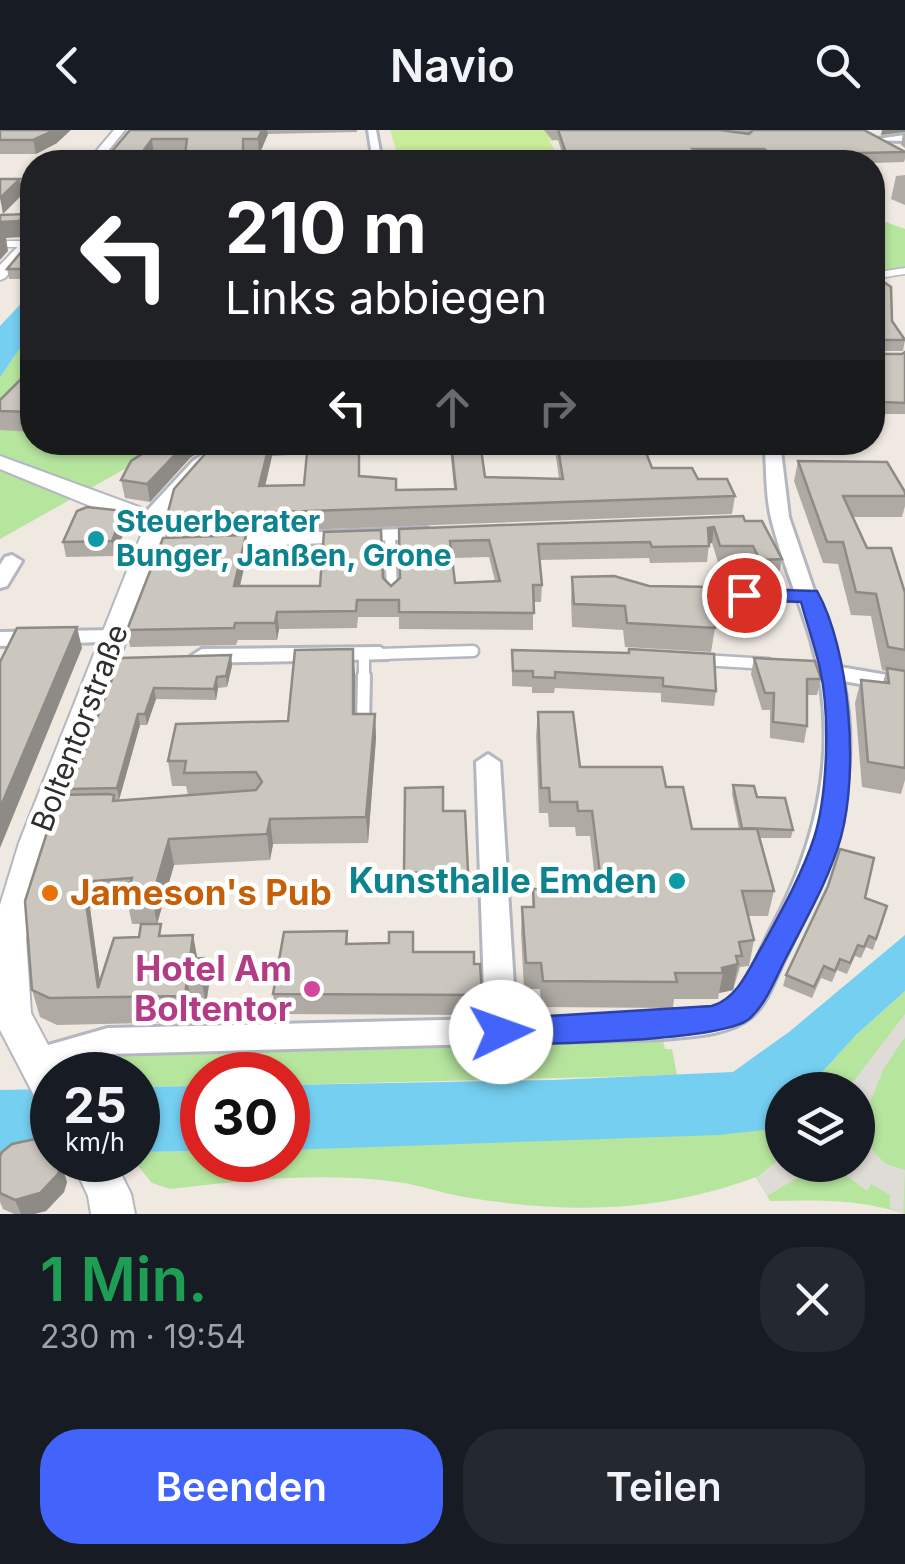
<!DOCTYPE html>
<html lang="de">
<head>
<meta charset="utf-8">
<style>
  :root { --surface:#171b24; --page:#242831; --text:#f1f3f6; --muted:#9ea1a6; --accent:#4264fb }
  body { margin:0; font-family:Inter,sans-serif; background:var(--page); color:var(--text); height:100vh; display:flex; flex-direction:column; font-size:38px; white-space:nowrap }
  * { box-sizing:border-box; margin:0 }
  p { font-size:32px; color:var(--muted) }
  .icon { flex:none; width:55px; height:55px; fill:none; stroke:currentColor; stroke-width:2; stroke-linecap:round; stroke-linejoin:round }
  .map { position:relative; height:1084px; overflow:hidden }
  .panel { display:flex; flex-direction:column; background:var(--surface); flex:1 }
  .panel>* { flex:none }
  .top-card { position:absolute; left:20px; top:20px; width:865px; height:305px; border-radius:40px; box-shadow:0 2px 8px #0004; background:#202124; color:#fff; overflow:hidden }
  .buttons { position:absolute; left:765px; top:942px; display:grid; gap:20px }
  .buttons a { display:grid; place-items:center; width:110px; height:110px; border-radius:50%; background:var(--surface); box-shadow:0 2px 8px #0004; font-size:50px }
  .speed { position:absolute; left:30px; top:922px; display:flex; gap:20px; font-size:50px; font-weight:700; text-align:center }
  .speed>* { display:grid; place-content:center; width:130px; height:130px; border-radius:50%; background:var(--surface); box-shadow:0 2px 8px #0004; line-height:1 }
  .speed small { font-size:25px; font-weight:400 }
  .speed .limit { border:15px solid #d22; background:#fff; color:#111 }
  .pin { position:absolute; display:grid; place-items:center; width:85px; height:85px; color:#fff; margin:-42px; border:5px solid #fff; border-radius:50%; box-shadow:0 2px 10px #0007 }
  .me { position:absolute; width:110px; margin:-55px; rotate:87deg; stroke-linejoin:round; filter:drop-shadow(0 0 8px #0008) }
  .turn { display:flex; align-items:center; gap:35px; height:210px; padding:0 40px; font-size:45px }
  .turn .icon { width:130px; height:130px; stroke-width:2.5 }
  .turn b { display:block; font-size:70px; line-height:85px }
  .lanes { display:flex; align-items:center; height:95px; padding:0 40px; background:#0003; justify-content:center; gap:50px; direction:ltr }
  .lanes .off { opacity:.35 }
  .round { display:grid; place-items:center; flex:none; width:105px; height:105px; border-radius:40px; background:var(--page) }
  .headline { display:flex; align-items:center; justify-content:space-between; height:170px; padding:0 40px }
  h1 { font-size:60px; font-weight:600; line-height:75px; color:#1e9e55 }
  .button { display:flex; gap:20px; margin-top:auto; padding:20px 40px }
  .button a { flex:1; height:115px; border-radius:40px; background:var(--accent); color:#fff; font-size:40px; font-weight:600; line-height:115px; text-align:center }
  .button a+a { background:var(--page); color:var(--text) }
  header { display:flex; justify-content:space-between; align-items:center; height:130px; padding:0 40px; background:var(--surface); font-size:45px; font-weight:600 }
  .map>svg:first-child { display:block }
  .green { fill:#b6e59e }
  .pitch { fill:#c9ec9a }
  .plaza { fill:#dfdcd8 }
  .water { fill:#75cff0 }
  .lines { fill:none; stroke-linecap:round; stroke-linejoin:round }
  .service-far3-casing { stroke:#b4b7c1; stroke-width:8 }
  .service-far2-casing { stroke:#b4b7c1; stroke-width:9 }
  .service-far1-casing { stroke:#b4b7c1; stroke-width:15 }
  .service-casing { stroke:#b4b7c1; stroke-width:18 }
  .minor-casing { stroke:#b4b7c1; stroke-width:6 }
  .tertiary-casing { stroke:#b4b7c1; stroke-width:4 }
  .service-far3 { stroke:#fff; stroke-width:5 }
  .service-far2 { stroke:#fff; stroke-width:6 }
  .service-far1 { stroke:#fff; stroke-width:10 }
  .service { stroke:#fff; stroke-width:12 }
  .minor { fill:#fff; fill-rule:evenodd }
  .tertiary { fill:#fff; fill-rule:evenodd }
  .wall { fill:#afaba4; fill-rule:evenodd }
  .shaded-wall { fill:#8e8b86 }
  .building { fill:#cbc7bf; stroke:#8e8b86; stroke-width:2.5; fill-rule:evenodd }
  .route { fill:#4264fb; stroke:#2b41a3; stroke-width:2.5 }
  .culture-dot { fill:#0f9aa8; stroke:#fff; stroke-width:4 }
  .food-dot { fill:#e8710a; stroke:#fff; stroke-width:4 }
  .hotel-dot { fill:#d1479c; stroke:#fff; stroke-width:4 }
  .labels { text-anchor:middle; stroke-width:9; stroke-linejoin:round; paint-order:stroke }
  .culture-label { font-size:30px; font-weight:bold; fill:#0d838f; stroke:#fff; text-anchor:start }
  .street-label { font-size:30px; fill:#2e2e2e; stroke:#fff }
  .near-culture-label { font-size:35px; font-weight:bold; fill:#0d838f; stroke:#fff; text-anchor:end }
  .near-food-label { font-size:35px; font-weight:bold; fill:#c56008; stroke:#fff; text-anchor:start }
  .near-hotel-label { font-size:35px; font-weight:bold; fill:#b23c85; stroke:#fff; text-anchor:end }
</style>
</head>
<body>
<header><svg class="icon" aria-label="back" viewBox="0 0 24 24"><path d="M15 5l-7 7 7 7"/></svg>Navio<svg class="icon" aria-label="search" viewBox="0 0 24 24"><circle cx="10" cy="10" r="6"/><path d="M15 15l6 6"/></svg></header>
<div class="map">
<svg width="905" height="1084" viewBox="0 0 905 1084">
  <rect width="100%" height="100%" fill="#efe9e1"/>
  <g class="green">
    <polygon points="872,87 905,99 905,141 873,146"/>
    <polygon points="32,201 32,312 171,313 0,409 0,247"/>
    <path d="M905,861V1084C862,1069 816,1070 770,1071L756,1047C659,1083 566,1084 464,1067C442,1063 420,1055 397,1052C321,1042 246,1050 170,1059L152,1053L133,1030H138V1022L202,1021V1030H288V1020L765,1000L782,993V1035H858V960H806L856,905Z"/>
    <polygon points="662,907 665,919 672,919 677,945 288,955 288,945 202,945 202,956 138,957 138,945 92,945 103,923"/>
  </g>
  <polygon class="pitch" points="390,0 605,0 593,10 549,11 563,32 400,32"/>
  <g class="plaza">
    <polygon points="905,884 905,907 884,938 864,987 865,1004 873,1021 886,1034 905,1040 903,1084 890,1078 890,1065 871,1054 867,1061 842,1042 846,1035 858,1035 858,960 832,958 840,949 853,952"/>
    <polygon points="782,1027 782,1035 819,1035 767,1066 757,1047"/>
  </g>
  <g class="water">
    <polygon points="32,162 32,201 0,247 0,196"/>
    <polygon points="905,805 905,861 856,905 806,960 782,960 782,993 765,1000 718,1005 288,1020 288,955 553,950 733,942 789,902"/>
    <polygon points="202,956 202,1021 138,1022 138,957"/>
    <polygon points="52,959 52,1024 0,1026 0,960"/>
  </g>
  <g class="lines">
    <g class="service-far3-casing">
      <polyline id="service-far3" points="0,94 32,93"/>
    </g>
    <g class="service-far2-casing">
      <g id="service-far2">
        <polyline points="0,94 32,93"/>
        <polyline points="0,114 26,114"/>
        <polyline points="872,146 905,141"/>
      </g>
    </g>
    <g class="service-far1-casing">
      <g id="service-far1">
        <polyline points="390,405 392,464"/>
        <polyline points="711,464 809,466"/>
        <polyline points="380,524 473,521"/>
        <polyline points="702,530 768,534"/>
        <polyline points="364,548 364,524"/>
      </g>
    </g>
    <g class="service-casing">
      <polyline id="service" points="363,595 364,546"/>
    </g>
    <g class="minor-casing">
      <g id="minor">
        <polygon points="368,0 376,0 382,32 373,32"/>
        <polygon points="905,5 905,11 870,10"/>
        <polygon points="221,312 241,312 205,339 157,393 143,393 143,385 193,331"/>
        <path d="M764,312H780L789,387L840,537L905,548V562L843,551C865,652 829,739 785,828C775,847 768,873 751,887C728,906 690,906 663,909L108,924L35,946L24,942L19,932L24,922L108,898L485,889L476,632L488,624L500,632L516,888C566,886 677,891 720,875C745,865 758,824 770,801C819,710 841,612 811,510C799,469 781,430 771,388C765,363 767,337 764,312Z"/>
        <polygon points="427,398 437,404 434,408 219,418 209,412 219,406"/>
        <polygon points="12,425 22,431 7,456 0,458 0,435 5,427"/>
        <polygon points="117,500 128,506 125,511 0,516 0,502"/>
        <polygon points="380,517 391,524 388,529 202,533 191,526 202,519"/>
      </g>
    </g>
    <g class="tertiary-casing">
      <g id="tertiary">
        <polygon points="114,0 125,0 99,32 87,32"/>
        <polygon points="32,102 32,115 5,148 0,150 0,135"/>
        <polygon points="0,326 158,384 168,398 51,713 26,808 31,883 64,945 52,945 52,978 38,973 0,900 0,775 19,713 144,398 0,339"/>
        <polygon points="71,1030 114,1030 131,1064 135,1084 91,1084 88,1066"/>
      </g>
    </g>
    <use href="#service-far3" class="service-far3"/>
    <use href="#service-far2" class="service-far2"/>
    <use href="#service-far1" class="service-far1"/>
    <use href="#service" class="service"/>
    <use href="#minor" class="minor"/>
    <use href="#tertiary" class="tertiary"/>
  </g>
  <g class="wall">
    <polygon points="0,0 57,13 36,24 0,24"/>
    <polygon points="130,0 357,0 357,2 268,4 259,25 154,25 149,32 103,32"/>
    <polygon points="544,0 864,0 905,21 905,29 904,32 872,33 766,32 762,30 707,30 710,32 565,32 558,10 552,10"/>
    <polygon points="903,4 905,4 905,18 901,15"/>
    <polygon points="905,45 905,75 891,69 896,46"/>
    <polygon points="32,109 32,149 9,149 7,139"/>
    <polygon points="872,144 892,191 905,210 903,221 872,221"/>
    <polygon points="905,222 905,284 882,284 875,273 872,273 872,224 902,224"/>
    <polygon points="32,250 32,302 0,300 0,270"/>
    <path d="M221,312H528L481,317L485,347L559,349L554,312H642L652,338L698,349L735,366L732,384L170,405L167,386ZM450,318L454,359L396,360L360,346V321ZM307,324L304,355L265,356L272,326Z"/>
    <polygon points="190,328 150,372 125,368 121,350"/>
    <polygon points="798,331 905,362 905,376 902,387 853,387 867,418 905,463 905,650 901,664 862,657 855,573 861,550 883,553 886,541 882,540 871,486 851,485 838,434 823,433 794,351"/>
    <path d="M745,391L782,429L779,446H757L750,432H718L712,413L709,414L707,432L650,433L649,428L539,430L542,455L541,472H533V500L399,499V487H358L357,498L279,499L277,510H238L236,515L130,517L127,500L248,421L240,456H320L383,448L391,456L400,448L399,399ZM489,427L495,451L455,453L452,428Z"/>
    <polygon points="126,396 115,426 66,427 63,412"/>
    <polygon points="572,447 715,498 711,522 625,517 623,500 572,497 571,470"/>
    <polygon points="353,519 355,584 375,584 376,608 368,713 273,714 270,730 174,735 157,794 132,794 128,775 90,778 100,852 164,806 198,828 209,855 206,874 192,875 190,892 57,895 40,887 32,860 71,665 70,659 120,528 231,525 232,536 227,557 218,558 216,570 156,569 147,595 140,595 119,670 188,665 186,656 172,656 168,631 288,591"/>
    <polygon points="512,520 628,523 716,561 714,576 661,572 661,563 555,558 554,563 532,563 532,557 512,556"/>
    <polygon points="754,528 821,549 817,565 807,565 807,596 804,613 770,608 770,580 762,580 751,544"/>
    <polygon points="538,582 580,637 666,657 692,699 739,699 732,664 733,655 757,667 793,700 791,708 759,708 774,761 768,786 748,786 754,810 749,836 740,837 733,860 719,863 718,869 674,869 673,878 541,877 540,859 524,859 521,803 522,777 532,777 533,759 596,759 590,706 576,706 575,697 549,697 548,683 539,683 536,606"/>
    <polygon points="443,681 468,741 468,759 405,760 404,743"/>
    <polygon points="865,768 887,776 873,820 866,817 861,828 855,826 847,844 837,840 832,852 821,848 812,868 783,856 786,845"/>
    <polygon points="347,801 348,814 414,822 474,834 482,865 481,885 275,884 273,864"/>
    <polygon points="0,1026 67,1052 64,1062 46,1081 34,1084 14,1084 3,1079 0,1072"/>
  </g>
  <g class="shaded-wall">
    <polygon points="55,0 71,0 57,13 36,24 33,10"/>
    <polygon points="262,0 267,0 268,4 259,25 258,9"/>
    <polygon points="882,0 905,0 905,2 881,5"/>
    <polygon points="152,9 154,25 149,32 135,32"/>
    <polygon points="20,49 23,64 3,84 0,68"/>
    <polygon points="26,84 29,100 22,107 6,108 8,121 0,130 0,92"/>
    <polygon points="187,312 215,312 190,328 150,372 147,354"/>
    <polygon points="270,312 271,312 272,326 261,374 259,356"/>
    <polygon points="124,381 126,396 115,426 112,411"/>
    <polygon points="714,397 712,413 706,414 708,398"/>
    <polygon points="246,405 248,421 236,472 234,456"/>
    <polygon points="277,482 279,499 277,510 275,493"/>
    <polygon points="77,497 82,518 0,718 0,678"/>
    <polygon points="353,519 355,543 355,609 353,584"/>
    <polygon points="231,525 232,536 227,557 226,546"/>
    <polygon points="217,547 218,558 216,570 214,559"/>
    <polygon points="154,558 156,569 147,595 145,584"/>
    <polygon points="138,584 140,595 119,670 117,658"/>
    <polygon points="375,584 376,608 368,713 366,687"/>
    <polygon points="270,689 273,714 270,730 267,704"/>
    <polygon points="169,709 174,735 157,794 152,768"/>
    <polygon points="83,752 90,778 102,867 98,858"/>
    <polygon points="193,805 198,831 190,829"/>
    <polygon points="204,828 209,855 206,874 201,848"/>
    <polygon points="738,834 733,860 719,863 723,843 722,838"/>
    <polygon points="187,849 192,875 190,892 185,866"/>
    <polygon points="60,1030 67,1052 64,1062 46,1081 34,1084 21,1084 15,1070"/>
  </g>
  <g class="building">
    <polygon points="0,0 55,0 33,10 0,10"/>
    <polygon points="130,0 262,0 258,9 243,9 243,32 184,32 187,9 152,9 135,32 103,32"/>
    <polygon points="558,0 720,0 749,4 753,0 864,0 905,22 773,25 764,19 693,19 710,32 569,32"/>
    <polygon points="0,49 20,49 0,68"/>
    <polygon points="26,84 19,91 0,92 0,85"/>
    <polygon points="32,109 32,139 7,139"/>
    <polygon points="872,144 891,157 892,191 905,210 873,210 872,211"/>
    <polygon points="905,222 905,273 884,272 877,261 872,261 872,224 902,224"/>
    <polygon points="20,250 32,250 32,279 30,282 0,281 0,270"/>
    <polygon points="161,312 187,312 147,354 121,350 131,331"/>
    <polygon points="221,312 270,312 259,356 304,355 308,312 359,312 359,346 396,349 396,360 456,359 451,312 480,312 485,347 563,349 557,312 642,312 652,338 692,338 698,349 727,349 735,366 167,386 174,359 205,324"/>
    <polygon points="798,331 887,332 905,362 905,366 843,366 867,418 891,418 905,463 905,520 888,517 876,464 856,462 843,412 827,412"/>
    <polygon points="87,377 124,381 112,411 63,412 77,381"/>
    <path d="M743,386L745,391H762L782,429L760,430L753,416H720L714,397L708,398L709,416L652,417L650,412L538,414L542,455H533L534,483L399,482V470H357L356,481L277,482L275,493H235L234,498L127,500L163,408L246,405L234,456H320L324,402L381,400L383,448L391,456L400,448L399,399ZM489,410L500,451L455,453L450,411Z"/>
    <polygon points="614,446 649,456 713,457 715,498 627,493 625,476 574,474 572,447"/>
    <polygon points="77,497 0,678 0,532 17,498"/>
    <polygon points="353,519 353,584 375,584 366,687 270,689 267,704 169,709 152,768 126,768 132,748 83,752 98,858 114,808 139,807 141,794 161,794 159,806 193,805 190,829 204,828 201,848 187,849 185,866 49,868 32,860 25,771 59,665 108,664 114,665 113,671 256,660 262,652 256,642 184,643 186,631 168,631 176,594 288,591 295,520"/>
    <polygon points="629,519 714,524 716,561 663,556 663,548 555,542 555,548 533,547 533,541 513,541 512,520 629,523"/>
    <polygon points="231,525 226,546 217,547 214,559 154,558 145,584 138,584 117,658 70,659 120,528"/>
    <polygon points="754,528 815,531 821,549 807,549 807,596 773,592 774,563 765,563"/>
    <polygon points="887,538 905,541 905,638 868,632 861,550 889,553"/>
    <polygon points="538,582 573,582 580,637 662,637 666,657 683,657 692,699 757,699 774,761 742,761 754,810 739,812 742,826 736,826 738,834 722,838 723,843 675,843 677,852 543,851 541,833 526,833 522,777 534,777 533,759 602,759 592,681 578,681 577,672 550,672 549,658 541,658"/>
    <polygon points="733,655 754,656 757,667 785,668 793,700 742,698"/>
    <polygon points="443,657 443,681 465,681 468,741 404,743 405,658"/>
    <polygon points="840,719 874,728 865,768 887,776 876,809 869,806 864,817 858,815 850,833 840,829 835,841 824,836 814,857 786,845 828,756"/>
    <polygon points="347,801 346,814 389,813 389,802 413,802 413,822 474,822 474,834 480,834 482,865 273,864 284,802"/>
    <polygon points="40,1008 52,1015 52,1030 60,1030 61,1034 58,1044 40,1063 15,1070 0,1063 0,1026 2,1022 12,1014"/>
  </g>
  <path class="route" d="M744,459L817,461C850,520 859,641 841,707C830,747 807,787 788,824C777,844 767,874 749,889C720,912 547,913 501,915L490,912L485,902L490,893L501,889L712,876C739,868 750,836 764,813C782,780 802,744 814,708C828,664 830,583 820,539C815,516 807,494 801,472L736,469L733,465L736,460Z"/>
  <g class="culture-dot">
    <circle cx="96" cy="409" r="10"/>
    <circle cx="677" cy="751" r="10"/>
  </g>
  <circle class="food-dot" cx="50" cy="763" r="10"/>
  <circle class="hotel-dot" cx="312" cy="859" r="10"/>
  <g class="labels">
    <g class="culture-label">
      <text x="116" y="402">Steuerberater<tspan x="116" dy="34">Bunger, Janßen, Grone</tspan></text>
    </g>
    <g class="street-label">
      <text transform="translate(80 598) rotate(-69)" y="10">Boltentorstraße</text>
    </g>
    <g class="near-culture-label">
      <text x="657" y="763">Kunsthalle Emden</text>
    </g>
    <g class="near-food-label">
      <text x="70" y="775">Jameson's Pub</text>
    </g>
    <g class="near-hotel-label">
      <text x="292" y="851">Hotel Am<tspan x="292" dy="40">Boltentor</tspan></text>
    </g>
  </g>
</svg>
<div class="buttons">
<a><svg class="icon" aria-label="layers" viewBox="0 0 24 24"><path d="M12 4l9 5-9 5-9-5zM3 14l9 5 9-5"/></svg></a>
</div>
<div class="speed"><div>25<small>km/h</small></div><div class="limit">30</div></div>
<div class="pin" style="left:744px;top:465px;background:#d93025"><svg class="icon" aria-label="arrive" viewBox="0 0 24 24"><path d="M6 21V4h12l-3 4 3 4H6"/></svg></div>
<svg class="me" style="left:501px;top:902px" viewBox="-20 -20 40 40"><circle r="19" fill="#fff"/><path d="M0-13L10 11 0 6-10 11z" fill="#4264fb"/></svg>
<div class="top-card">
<div class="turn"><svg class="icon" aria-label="left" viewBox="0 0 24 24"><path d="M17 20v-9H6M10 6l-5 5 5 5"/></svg><div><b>210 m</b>Links abbiegen</div></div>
<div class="lanes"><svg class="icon" aria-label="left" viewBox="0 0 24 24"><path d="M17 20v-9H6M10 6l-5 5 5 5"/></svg><svg class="icon off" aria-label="ahead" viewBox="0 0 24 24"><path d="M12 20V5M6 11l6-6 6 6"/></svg><svg class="icon off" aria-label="right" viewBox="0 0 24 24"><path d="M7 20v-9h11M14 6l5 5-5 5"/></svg></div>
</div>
</div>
<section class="panel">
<div class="headline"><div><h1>1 Min.</h1><p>230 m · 19:54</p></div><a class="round"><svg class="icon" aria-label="close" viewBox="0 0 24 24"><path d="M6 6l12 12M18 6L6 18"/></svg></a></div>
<div class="button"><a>Beenden</a><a>Teilen</a></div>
</section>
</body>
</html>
